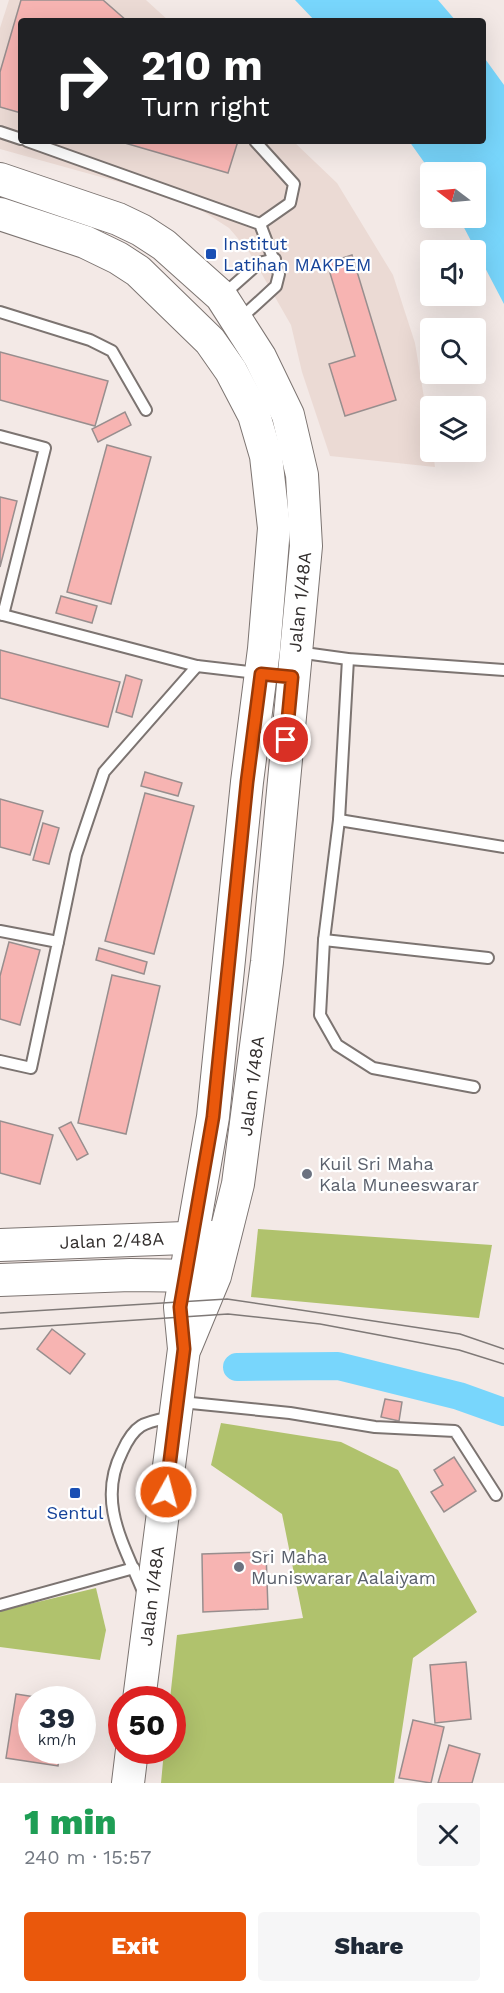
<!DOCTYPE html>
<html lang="en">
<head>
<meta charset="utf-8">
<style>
  :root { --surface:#fff; --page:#f6f6f7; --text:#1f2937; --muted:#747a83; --accent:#ea580c }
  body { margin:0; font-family:"Work Sans",sans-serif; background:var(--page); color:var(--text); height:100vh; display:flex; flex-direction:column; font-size:22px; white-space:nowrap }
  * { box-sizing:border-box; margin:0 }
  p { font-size:20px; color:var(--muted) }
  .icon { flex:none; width:33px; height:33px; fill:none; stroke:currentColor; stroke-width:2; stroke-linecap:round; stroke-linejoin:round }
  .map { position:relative; height:1783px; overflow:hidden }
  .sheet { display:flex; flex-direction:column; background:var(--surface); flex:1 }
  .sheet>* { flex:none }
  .top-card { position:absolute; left:18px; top:18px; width:468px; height:126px; border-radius:6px; box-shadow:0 6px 24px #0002; background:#202124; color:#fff; overflow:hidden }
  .needle { width:39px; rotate:286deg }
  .buttons { position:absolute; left:420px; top:162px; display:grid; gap:12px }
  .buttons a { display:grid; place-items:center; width:66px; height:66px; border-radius:6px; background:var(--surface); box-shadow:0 6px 24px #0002; font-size:30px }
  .speed { position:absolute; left:18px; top:1686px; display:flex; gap:12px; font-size:30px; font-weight:700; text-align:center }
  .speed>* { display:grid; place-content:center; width:78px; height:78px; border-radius:50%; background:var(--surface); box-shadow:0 6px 24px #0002; line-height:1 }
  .speed small { font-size:15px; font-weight:400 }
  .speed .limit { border:9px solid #d22; background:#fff; color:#111 }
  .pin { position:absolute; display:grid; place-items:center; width:51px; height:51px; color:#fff; margin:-26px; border:3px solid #fff; border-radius:50%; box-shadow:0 2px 6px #0007 }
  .me { position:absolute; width:66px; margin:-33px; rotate:7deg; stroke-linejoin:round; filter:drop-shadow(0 0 4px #0008) }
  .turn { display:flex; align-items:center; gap:21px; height:126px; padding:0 24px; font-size:27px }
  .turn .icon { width:78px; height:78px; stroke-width:2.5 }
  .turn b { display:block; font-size:42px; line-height:51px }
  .round { display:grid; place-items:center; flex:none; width:63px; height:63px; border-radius:6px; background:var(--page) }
  .headline { display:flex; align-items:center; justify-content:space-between; height:102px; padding:0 24px }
  h1 { font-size:36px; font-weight:800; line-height:45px; color:#1e9e55 }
  .cta { display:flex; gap:12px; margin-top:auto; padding:12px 24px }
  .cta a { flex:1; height:69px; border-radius:6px; background:var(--accent); color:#fff; font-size:24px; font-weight:800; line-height:69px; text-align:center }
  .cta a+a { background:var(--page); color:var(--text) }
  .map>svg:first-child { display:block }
  .built { fill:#ebdad4 }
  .green { fill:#b0c26d }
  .water { fill:#78d6fc }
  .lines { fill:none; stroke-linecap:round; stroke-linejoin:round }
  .canal { stroke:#78d6fc; stroke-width:28 }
  .building { fill:#f7b4b2; stroke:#988e8e; stroke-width:1.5 }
  .service-casing { stroke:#7c7471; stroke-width:14 }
  .secondary-casing { stroke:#7c7471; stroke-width:34 }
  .service { stroke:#fff; stroke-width:10 }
  .secondary { stroke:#fff; stroke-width:32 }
  .tram { stroke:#7f7977; stroke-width:1.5 }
  .route-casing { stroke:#983908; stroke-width:15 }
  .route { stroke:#ea580c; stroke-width:10 }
  .transit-dot { fill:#1a4fb4; stroke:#fff; stroke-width:2 }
  .worship-dot { fill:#6b7280; stroke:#fff; stroke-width:2 }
  .labels { text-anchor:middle; stroke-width:4.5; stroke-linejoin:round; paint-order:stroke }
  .transit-label { font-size:18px; fill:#164399; stroke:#fff; text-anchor:start }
  .street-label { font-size:18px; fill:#332f2e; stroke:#fff }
  .worship-label { font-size:18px; fill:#5b616d; stroke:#fff; text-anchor:start }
</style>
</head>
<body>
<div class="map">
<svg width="504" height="1783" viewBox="0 0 504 1783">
  <rect width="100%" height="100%" fill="#f3e9e6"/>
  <polygon class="built" points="9,0 146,0 169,21 21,21 21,141 293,141 337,183 393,275 415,343 430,434 430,452 433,452 435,467 330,456 302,372 291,325 248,250 229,228 201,210 126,184 0,149 0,28"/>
  <g class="green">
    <polygon points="258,1229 492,1245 479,1318 251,1297"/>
    <polygon points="221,1423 341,1442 398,1470 477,1612 413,1658 394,1783 161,1783 164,1751 172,1750 172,1700 170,1699 177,1635 303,1618 282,1514 211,1465"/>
    <polygon points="96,1588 106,1630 100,1660 0,1647 0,1611"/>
  </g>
  <g class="water">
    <polygon points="295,0 438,0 456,21 315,21"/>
    <polygon points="483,56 504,85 504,304 459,218 476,218 476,172 431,172 409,141 483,141"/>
  </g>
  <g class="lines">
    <polyline class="canal" points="237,1367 338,1366 459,1396 504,1412"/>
  </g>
  <g class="building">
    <polygon points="21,0 103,0 127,21 21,21 21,113 0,107 0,72"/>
    <polygon points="118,141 238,141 228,173"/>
    <polygon points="352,255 396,400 345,416 329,364 355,356 327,263"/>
    <polygon points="0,352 108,381 95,426 0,400"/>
    <polygon points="125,412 131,425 98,442 92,429"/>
    <polygon points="107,445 151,457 111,604 67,592"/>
    <polygon points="0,497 17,501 0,567"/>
    <polygon points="61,596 97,606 92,623 56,613"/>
    <polygon points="0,650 120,682 108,727 0,698"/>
    <polygon points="126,675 142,680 132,717 116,712"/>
    <polygon points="145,772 182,783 178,796 141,786"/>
    <polygon points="145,793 194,806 154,954 105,941"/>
    <polygon points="0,799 43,811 30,855 0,847"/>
    <polygon points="43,823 59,828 49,864 33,860"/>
    <polygon points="9,942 40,950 20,1025 0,1019 0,976"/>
    <polygon points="99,948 147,962 144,974 96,960"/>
    <polygon points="112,975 160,986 126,1134 78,1123"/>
    <polygon points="0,1121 53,1135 40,1184 0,1173"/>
    <polygon points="71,1122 88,1154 77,1160 59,1128"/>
    <polygon points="52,1329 85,1354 70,1374 37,1349"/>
    <polygon points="385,1399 402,1402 399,1421 381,1417"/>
    <polygon points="454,1457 476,1491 444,1512 431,1492 443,1485 434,1470"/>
    <polygon points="266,1552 268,1609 203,1612 202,1554"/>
    <polygon points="466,1662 471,1719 435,1723 430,1665"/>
    <polygon points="16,1694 55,1700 32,1700 32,1750 60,1750 58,1766 6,1758"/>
    <polygon points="413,1720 444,1727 431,1783 399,1778"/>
    <polygon points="449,1745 480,1754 472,1783 438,1783"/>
  </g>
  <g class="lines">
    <g class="service-casing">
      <g id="service">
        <polyline points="0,132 21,139"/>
        <polyline points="27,141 260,224 279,274 276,286 240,319"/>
        <polyline points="255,141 294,184 290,203 260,224"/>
        <polyline points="224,294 259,263 275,259"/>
        <polyline points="0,312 90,340 112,351 146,410"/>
        <polyline points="0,436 45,448 3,615 0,614"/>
        <polyline points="3,615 197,666 257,673"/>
        <polyline points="297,652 348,659 504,670"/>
        <polyline points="348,659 339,820 324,940 320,1015 337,1045 373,1068 474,1087"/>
        <polyline points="339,820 504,847"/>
        <polyline points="0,931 58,942 31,1068 0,1061"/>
        <polyline points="324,940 488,958"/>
        <polyline points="58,942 76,855 104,772 197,666"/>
        <polyline points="181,1402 290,1413 375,1427 455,1431 496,1495"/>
        <path d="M144,1594C125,1546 96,1503 122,1452C126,1443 133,1431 141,1426C149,1421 163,1419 172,1417"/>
        <polyline points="0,1605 134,1568"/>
      </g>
    </g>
    <g class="secondary-casing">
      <g id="secondary">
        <polyline points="0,179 118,219 141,230 164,245 221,296 260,357 288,415 302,475 306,546 267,962 238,1184 215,1276 186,1346"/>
        <polyline points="0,214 85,242 118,258 138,271 210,341 231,371 254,415 266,456 274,528 264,649 247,782 213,1117 180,1307 184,1349 139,1700"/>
        <path id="s1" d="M0,1245L211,1237"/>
        <polyline points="0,1280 130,1275 206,1276"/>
        <polyline points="128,1783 132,1750"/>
      </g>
    </g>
    <use href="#service" class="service"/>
    <use href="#secondary" class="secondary"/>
    <g class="tram">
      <polyline points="0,1313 227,1299 460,1334 504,1349"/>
      <polyline points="0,1329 228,1314 320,1324 459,1350 504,1364"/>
    </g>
  </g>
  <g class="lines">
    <g class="route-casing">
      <polyline id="route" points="166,1492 184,1349 180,1307 213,1117 247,782 261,674 292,677 286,740"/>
    </g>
    <use href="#route" class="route"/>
  </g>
  <g class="transit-dot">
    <rect x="205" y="248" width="12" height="12" rx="3"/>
    <rect x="69" y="1487" width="12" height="12" rx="3"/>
  </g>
  <g class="worship-dot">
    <circle cx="307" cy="1174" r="6"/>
    <circle cx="239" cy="1567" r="6"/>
  </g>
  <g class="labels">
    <g class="transit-label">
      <text x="223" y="250">Institut<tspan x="223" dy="21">Latihan MAKPEM</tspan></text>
      <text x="75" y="1519" text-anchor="middle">Sentul</text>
    </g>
    <g class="street-label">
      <text transform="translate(300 602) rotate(-84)" y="6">Jalan 1/48A</text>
      <text transform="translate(252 1086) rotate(-83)" y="6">Jalan 1/48A</text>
      <text dy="6" stroke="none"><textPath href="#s1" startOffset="112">Jalan 2/48A</textPath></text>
      <text transform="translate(152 1596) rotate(-83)" y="6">Jalan 1/48A</text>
    </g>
    <g class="worship-label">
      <text x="319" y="1170">Kuil Sri Maha<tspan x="319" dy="21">Kala Muneeswarar</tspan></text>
      <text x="251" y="1563">Sri Maha<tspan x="251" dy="21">Muniswarar Aalaiyam</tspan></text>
    </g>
  </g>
</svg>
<div class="buttons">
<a><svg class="needle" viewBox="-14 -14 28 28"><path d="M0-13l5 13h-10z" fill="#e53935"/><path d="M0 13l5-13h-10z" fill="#747a83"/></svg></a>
<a><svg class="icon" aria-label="sound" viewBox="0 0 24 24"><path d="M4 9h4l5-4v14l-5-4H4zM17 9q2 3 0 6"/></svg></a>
<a><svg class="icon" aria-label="search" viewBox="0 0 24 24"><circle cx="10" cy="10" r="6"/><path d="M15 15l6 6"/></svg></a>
<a><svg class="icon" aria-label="layers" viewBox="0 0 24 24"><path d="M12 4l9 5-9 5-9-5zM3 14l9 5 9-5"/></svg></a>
</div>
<div class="speed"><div>39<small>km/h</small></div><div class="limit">50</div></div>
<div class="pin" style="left:286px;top:740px;background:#d93025"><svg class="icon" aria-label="arrive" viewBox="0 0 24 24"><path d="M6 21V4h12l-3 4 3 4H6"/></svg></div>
<svg class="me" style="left:166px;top:1492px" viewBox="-20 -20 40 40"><circle r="17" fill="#ea580c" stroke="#fff" stroke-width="3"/><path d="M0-11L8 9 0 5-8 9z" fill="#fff"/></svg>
<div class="top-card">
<div class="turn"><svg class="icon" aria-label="right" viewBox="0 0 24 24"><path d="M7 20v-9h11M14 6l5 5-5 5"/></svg><div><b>210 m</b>Turn right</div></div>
</div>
</div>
<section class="sheet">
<div class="headline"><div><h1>1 min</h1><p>240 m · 15:57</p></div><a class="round"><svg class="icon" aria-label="close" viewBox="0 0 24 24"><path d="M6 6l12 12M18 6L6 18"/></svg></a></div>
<div class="cta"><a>Exit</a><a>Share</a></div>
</section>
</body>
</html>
